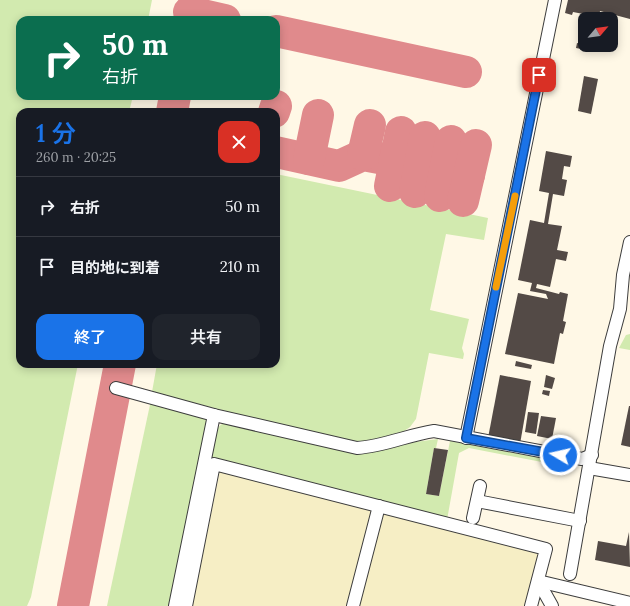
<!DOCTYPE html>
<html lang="ja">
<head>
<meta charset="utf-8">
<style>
  :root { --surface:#171b24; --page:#20242c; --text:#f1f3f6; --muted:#9ea1a6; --line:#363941; --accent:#1a73e8 }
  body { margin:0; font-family:Lora,"Noto Sans JP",serif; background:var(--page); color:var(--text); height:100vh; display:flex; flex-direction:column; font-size:15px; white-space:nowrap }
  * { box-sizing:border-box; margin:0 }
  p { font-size:13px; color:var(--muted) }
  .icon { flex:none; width:22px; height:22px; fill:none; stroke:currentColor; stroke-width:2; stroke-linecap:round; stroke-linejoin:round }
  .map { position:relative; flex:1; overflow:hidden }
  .drawer { position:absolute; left:16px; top:108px; width:264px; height:260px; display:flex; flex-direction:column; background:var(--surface); border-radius:12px; box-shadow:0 2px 10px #0003 }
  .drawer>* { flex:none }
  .hud { position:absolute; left:16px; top:16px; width:264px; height:84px; border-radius:12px; box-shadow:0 2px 10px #0003; background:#0b6e4f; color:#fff; overflow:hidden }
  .needle { width:26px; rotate:61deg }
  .tools { position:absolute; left:578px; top:12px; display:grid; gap:8px }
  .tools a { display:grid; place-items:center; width:40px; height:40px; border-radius:8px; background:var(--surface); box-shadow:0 2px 10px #0003; font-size:20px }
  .pin { position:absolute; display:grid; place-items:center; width:34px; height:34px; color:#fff; margin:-17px; border-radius:8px; box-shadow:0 2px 6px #0006 }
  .me { position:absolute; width:44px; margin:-22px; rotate:279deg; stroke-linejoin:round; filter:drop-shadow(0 0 3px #0008) }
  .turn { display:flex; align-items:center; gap:14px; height:84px; padding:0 20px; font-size:18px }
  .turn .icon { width:52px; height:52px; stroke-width:2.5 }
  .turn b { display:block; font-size:28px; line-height:34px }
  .round { display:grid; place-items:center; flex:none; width:42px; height:42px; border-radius:12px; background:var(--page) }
  .overview { display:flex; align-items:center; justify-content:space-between; height:68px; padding:0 20px }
  h1 { font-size:24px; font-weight:600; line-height:30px; color:var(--accent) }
  .cta { display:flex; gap:8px; margin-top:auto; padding:8px 20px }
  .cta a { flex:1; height:46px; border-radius:12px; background:var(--accent); color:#fff; font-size:16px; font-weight:600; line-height:46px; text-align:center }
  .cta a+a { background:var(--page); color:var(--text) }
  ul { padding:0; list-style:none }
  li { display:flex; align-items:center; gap:12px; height:60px; padding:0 20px; border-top:1px solid var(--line) }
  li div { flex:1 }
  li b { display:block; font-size:15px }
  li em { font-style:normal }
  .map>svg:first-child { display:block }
  .farmland { fill:#f6eec5 }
  .green { fill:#d2eaaf }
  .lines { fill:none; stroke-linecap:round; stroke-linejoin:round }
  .taxiway { stroke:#e08a8c; stroke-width:32 }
  .building { fill:#534a46 }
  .minor-casing { stroke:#3d3d3d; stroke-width:14 }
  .minor { stroke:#fff; stroke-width:12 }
  .route-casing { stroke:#114b97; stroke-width:10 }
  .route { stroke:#1a73e8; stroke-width:7 }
  .slow { stroke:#f59e0b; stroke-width:7 }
</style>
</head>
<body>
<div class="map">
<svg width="630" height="606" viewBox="0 0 630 606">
  <rect width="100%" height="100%" fill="#fff8e6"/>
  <g class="farmland">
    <polygon points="220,471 375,510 350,606 192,606"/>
    <polygon points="382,512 540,552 526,606 357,606"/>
  </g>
  <g class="green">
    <polygon points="0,0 152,0 148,20 20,20 20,96 133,96 129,112 20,112 20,364 78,364 31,597 27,606 0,606"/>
    <polygon points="276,174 488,218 484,240 446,234 430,310 469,319 462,348 464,354 463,359 429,353 416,419 410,427 400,434 358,444 342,441 152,392 157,364 276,364"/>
    <polygon points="630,334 630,350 619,348 626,335"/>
    <polygon points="151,400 203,416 208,424 171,606 107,606"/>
    <path d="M227,422L376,451L415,442L438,439L436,448H434L426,494L439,496L450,441L548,459L547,463L469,448L459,453L447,520L210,457C213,444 212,426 227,422Z"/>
  </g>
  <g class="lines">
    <g class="taxiway">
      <polyline points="189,12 225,20"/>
      <polyline points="276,31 466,72"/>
      <polyline points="172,112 175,96"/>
      <polyline points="274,112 276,106"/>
      <polyline points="276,152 339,166 363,155 469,175"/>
      <polyline points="363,155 370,125"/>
      <polyline points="309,159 318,115"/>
      <polyline points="390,186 401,132"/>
      <polyline points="415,192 425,137"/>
      <polyline points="440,196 451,141"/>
      <polyline points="463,201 476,145"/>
      <polyline points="73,606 120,364"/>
    </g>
  </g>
  <g class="building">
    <polygon points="568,0 630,0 630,19 600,11 599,17 573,12 572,15 565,13"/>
    <polygon points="577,43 587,45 586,50 576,48"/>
    <polygon points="584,76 598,79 591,114 578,111"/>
    <polygon points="546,151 572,156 570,167 564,166 562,179 567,180 564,196 553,194 548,224 562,226 557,250 568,252 566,261 556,259 550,287 537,284 536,288 559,294 560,292 568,294 563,321 566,322 563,334 560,333 554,364 505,354 518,293 548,299 546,294 530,291 532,283 518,280 530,220 544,223 549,193 539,191"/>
    <polygon points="516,361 532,365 531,369 515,366"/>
    <polygon points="500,375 531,381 520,444 488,438"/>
    <polygon points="546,375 555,378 552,389 544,387"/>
    <polygon points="543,390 550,391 549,396 542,394"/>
    <polygon points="629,406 630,406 630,447 621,445"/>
    <polygon points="528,412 539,413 536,434 525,432"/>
    <polygon points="541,416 556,418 552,439 537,436"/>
    <polygon points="434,448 448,450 439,496 426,494"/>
    <polygon points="629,532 630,567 595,560 598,541 626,546"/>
  </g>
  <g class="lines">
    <g class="minor-casing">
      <g id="minor">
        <path d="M116,388L214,415L357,448C384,446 408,435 434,431L582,459L592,455"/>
        <polyline points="466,438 555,0"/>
        <polyline points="589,468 630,475"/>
        <polyline points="477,501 580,521"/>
        <polyline points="473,518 480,486"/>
        <polyline points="570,574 610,346 620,309 623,275 630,242"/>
        <polyline points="538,581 630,603"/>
        <polyline points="538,581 552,606"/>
        <polyline points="175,606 214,415"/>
        <polyline points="186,606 214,464 546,549 531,606"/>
        <polyline points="353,606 379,506"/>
      </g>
    </g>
    <use href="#minor" class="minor"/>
  </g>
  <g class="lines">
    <g class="route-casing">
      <polyline id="route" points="539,75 466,438 560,455"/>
    </g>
    <use href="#route" class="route"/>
    <polyline class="slow" points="496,287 515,196"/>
  </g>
</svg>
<div class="tools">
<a><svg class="needle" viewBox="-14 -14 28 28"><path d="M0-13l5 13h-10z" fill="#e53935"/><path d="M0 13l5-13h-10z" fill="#9ea1a6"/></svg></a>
</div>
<div class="pin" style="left:539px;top:75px;background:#d93025"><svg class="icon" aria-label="arrive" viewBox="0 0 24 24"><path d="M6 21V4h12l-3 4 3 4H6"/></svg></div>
<svg class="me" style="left:560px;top:455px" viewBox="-20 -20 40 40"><circle r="17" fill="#1a73e8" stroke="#fff" stroke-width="3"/><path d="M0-11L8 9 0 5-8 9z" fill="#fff"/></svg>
<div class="hud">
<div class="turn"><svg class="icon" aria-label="right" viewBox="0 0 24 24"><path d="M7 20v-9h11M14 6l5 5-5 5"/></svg><div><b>50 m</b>右折</div></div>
</div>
<section class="drawer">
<div class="overview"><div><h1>1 分</h1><p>260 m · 20:25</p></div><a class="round" style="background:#d93025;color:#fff"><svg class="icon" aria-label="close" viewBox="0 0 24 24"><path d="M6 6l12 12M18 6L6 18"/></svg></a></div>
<ul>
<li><svg class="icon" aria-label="right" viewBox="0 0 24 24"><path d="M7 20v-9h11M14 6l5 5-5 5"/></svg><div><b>右折</b></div><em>50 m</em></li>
<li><svg class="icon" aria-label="arrive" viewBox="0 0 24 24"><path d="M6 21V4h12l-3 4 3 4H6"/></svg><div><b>目的地に到着</b></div><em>210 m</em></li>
</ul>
<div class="cta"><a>終了</a><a>共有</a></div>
</section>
</div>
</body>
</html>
